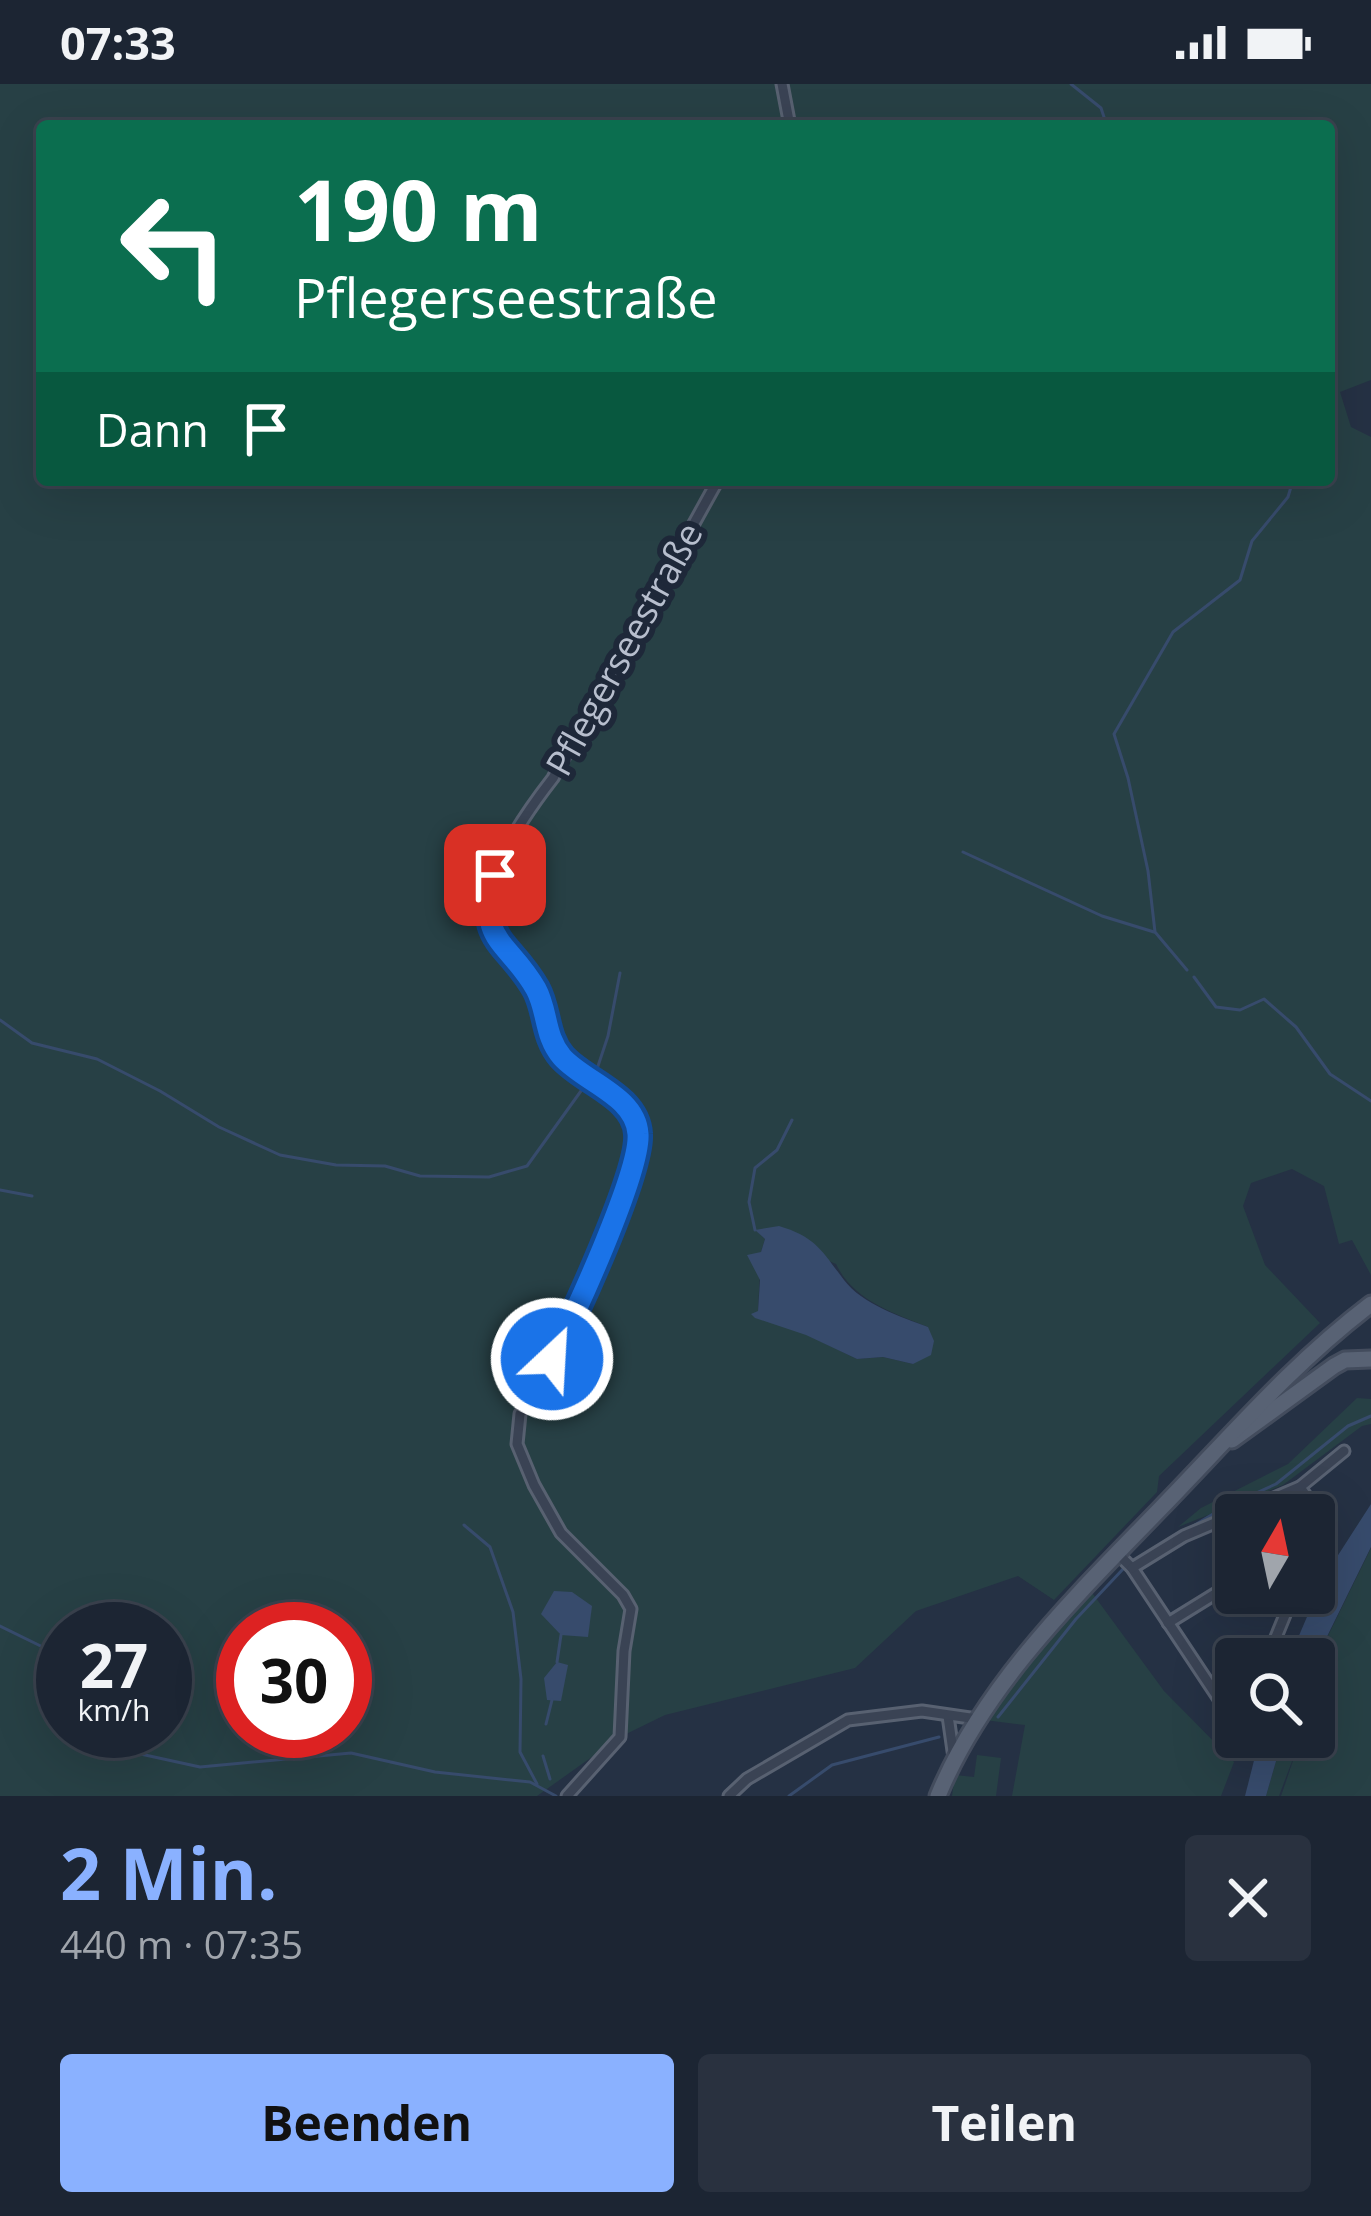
<!DOCTYPE html>
<html lang="de">
<head>
<meta charset="utf-8">
<style>
  :root { --surface:#1c2533; --page:#29313f; --text:#f1f3f6; --muted:#a0a5ac; --line:#3a424e; --accent:#8ab1ff }
  body { margin:0; font-family:"Open Sans",sans-serif; background:var(--page); color:var(--text); height:100vh; display:flex; flex-direction:column; font-size:45px; white-space:nowrap }
  * { box-sizing:border-box; margin:0 }
  p { font-size:39px; color:var(--muted) }
  .icon { flex:none; width:66px; height:66px; fill:none; stroke:currentColor; stroke-width:2; stroke-linecap:round; stroke-linejoin:round }
  .map { position:relative; height:1712px; overflow:hidden }
  .drawer { display:flex; flex-direction:column; background:var(--surface); flex:1 }
  .drawer>* { flex:none }
  .guide { position:absolute; left:36px; top:36px; width:1299px; height:366px; border-radius:12px; box-shadow:0 12px 48px #0002,0 0 0 3px var(--line); background:#0b6e4f; color:#fff; overflow:hidden }
  .needle { width:78px; rotate:9deg }
  .tools { position:absolute; left:1215px; top:1410px; display:grid; gap:24px }
  .tools a { display:grid; place-items:center; width:120px; height:120px; border-radius:12px; background:var(--surface); box-shadow:0 12px 48px #0002,0 0 0 3px var(--line); font-size:60px }
  .speed { position:absolute; left:36px; top:1518px; display:flex; gap:24px; font-size:60px; font-weight:700; text-align:center }
  .speed>* { display:grid; place-content:center; width:156px; height:156px; border-radius:50%; background:var(--surface); box-shadow:0 12px 48px #0002,0 0 0 3px var(--line); line-height:1 }
  .speed small { font-size:30px; font-weight:400 }
  .speed .limit { border:18px solid #d22; background:#fff; color:#111 }
  .pin { position:absolute; display:grid; place-items:center; width:102px; height:102px; color:#fff; margin:-51px; border-radius:24px; box-shadow:0 6px 18px #0006 }
  .me { position:absolute; width:132px; margin:-66px; rotate:25deg; stroke-linejoin:round; filter:drop-shadow(0 0 9px #0008) }
  .turn { display:flex; align-items:center; gap:42px; height:252px; padding:0 60px; font-size:54px }
  .turn .icon { width:156px; height:156px; stroke-width:2.5 }
  .turn b { display:block; font-size:84px; line-height:102px }
  .then { display:flex; align-items:center; height:114px; padding:0 60px; background:#0003; gap:24px; font-size:45px }
  .round { display:grid; place-items:center; flex:none; width:126px; height:126px; border-radius:12px; background:var(--page) }
  .head { display:flex; align-items:center; justify-content:space-between; height:204px; padding:0 60px }
  h1 { font-size:72px; font-weight:700; line-height:90px; color:var(--accent) }
  .button { display:flex; gap:24px; margin-top:auto; padding:24px 60px }
  .button a { flex:1; height:138px; border-radius:12px; background:var(--accent); color:#111; font-size:48px; font-weight:700; line-height:138px; text-align:center }
  .button a+a { background:var(--page); color:var(--text) }
  .status { display:flex; justify-content:space-between; align-items:center; height:84px; padding:0 60px; background:var(--surface); direction:ltr }
  .status svg { height:33px; fill:currentColor }
  .map>svg:first-child { display:block }
  .green { fill:#274045; fill-rule:evenodd }
  .water { fill:#374b6c }
  .lines { fill:none; stroke-linecap:round; stroke-linejoin:round }
  .stream { stroke:#374b6c; stroke-width:3 }
  .minor-casing { stroke:#586171; stroke-width:15 }
  .primary-casing { stroke:#434c5d; stroke-width:21 }
  .minor { stroke:#3a4354; stroke-width:9 }
  .primary { stroke:#586274; stroke-width:15 }
  .route-casing { stroke:#114b97; stroke-width:30 }
  .route { stroke:#1a73e8; stroke-width:21 }
  .labels { text-anchor:middle; stroke-width:12; stroke-linejoin:round; paint-order:stroke }
  .street-label { font-size:36px; fill:#b7becd; stroke:#1e2839 }
</style>
</head>
<body>
<div class="status"><b>07:33</b><svg viewBox="0 0 49 12"><path d="M0 12V9h3v3zM5 12V6h3v6zM10 12V3h3v9zM15 12V0h3v12zM26 1h20v11H26zM47 4h2v5h-2z"/></svg></div>
<div class="map">
<svg width="1371" height="1712" viewBox="0 0 1371 1712">
  <rect width="100%" height="100%" fill="#253144"/>
  <g class="green">
    <path d="M0,0H1371V296L1340,308L1351,343L1371,353V1191L1352,1156L1339,1160L1324,1102L1292,1085L1251,1099L1243,1122L1265,1181L1320,1239L1159,1392L1157,1408L1054,1516L1018,1492L916,1527L855,1584L665,1631L620,1653L537,1712H0ZM42,42H1329V396H42ZM757,1147L836,1180C853,1216 893,1229 928,1243L913,1280L883,1273L857,1275L758,1227L761,1168L765,1155ZM63,1545H165V1647H63ZM243,1545H345V1647H243Z"/>
    <polygon points="1357,1314 1371,1315 1371,1340 1362,1342 1283,1401 1178,1443 1201,1424 1288,1380"/>
    <polygon points="1371,1464 1371,1712 1281,1712 1300,1656 1279,1712 1266,1712 1283,1653 1314,1653 1314,1580"/>
    <polygon points="1090,1506 1164,1607 1234,1678 1221,1712 1012,1712 1025,1641 977,1635"/>
    <polygon points="977,1671 1001,1674 996,1712 952,1712 955,1691 974,1693"/>
  </g>
  <g class="water">
    <path d="M779,1142C816,1153 822,1167 844,1196C862,1220 901,1233 928,1243L934,1257L931,1271L913,1280L883,1273L857,1275L806,1251L755,1234L751,1230L758,1227L760,1196L747,1171L761,1168L765,1155L755,1146Z"/>
    <polygon points="1371,1420 1371,1463 1314,1579 1314,1575 1289,1575 1324,1493"/>
    <polygon points="554,1507 572,1508 592,1522 588,1553 561,1551 541,1530"/>
    <polygon points="557,1578 568,1581 561,1617 547,1616 544,1594"/>
    <polygon points="1260,1653 1283,1653 1266,1712 1245,1712"/>
  </g>
  <g class="lines">
    <g class="stream">
      <polyline points="1071,0 1101,24 1107,42"/>
      <polyline points="963,768 1102,832 1154,848"/>
      <polyline points="1187,886 1155,848 1148,787 1128,694 1114,650 1173,548 1240,496 1252,457 1288,413 1293,396"/>
      <polyline points="1194,893 1216,923 1240,926 1264,915 1296,943 1330,990 1371,1017"/>
      <polyline points="0,936 32,959 97,975 160,1007 219,1043 280,1071 336,1081 385,1082 420,1092 489,1093 527,1082 586,1000"/>
      <polyline points="596,988 608,952 620,889"/>
      <polyline points="0,1106 32,1112"/>
      <polyline points="755,1146 749,1118 755,1084 777,1066 792,1036"/>
      <polyline points="464,1441 490,1463 513,1528 521,1595 520,1668 537,1700"/>
      <polyline points="1135,1477 1223,1424 1276,1400 1348,1342 1371,1332"/>
      <polyline points="0,1542 57,1570 63,1582"/>
      <polyline points="557,1578 561,1551"/>
      <polyline points="998,1633 1076,1535 1124,1484"/>
      <polyline points="546,1640 552,1616"/>
      <polyline points="102,1647 136,1669 200,1683 351,1669 435,1688 530,1698 556,1712"/>
      <polyline points="543,1672 550,1695"/>
      <polyline points="789,1712 832,1681 939,1653"/>
    </g>
    <g class="minor-casing">
      <g id="minor">
        <polyline points="782,0 790,42"/>
        <polyline points="1300,1403 1327,1443 1314,1461"/>
        <polyline points="1116,1468 1132,1484 1223,1621 1236,1614"/>
        <polyline points="1132,1484 1184,1452 1300,1403 1344,1367"/>
        <polyline points="1168,1539 1236,1497"/>
        <polyline points="1267,1575 1294,1509"/>
        <polyline points="948,1632 954,1674"/>
        <path d="M567,1712L620,1653L624,1567L631,1525L623,1511L561,1449L534,1401L517,1360L520,1330L564,1253L619,1118L638,1049C628,1012 592,1003 567,978C542,954 550,929 535,903C524,884 503,872 493,853C470,805 525,730 553,694L718,396"/>
        <polyline points="729,1712 747,1695 848,1636 922,1627 977,1635"/>
      </g>
    </g>
    <g class="primary-casing">
      <g id="primary">
        <polyline points="1232,1356 1334,1282 1345,1276 1371,1275"/>
        <path d="M938,1712C984,1600 1078,1510 1161,1424C1230,1353 1292,1280 1371,1220"/>
      </g>
    </g>
    <use href="#minor" class="minor"/>
    <use href="#primary" class="primary"/>
  </g>
  <g class="lines">
    <g class="route-casing">
      <path id="route" d="M495,791C476,858 508,856 536,905C548,927 544,952 562,973C584,998 636,1012 638,1050C641,1087 572,1238 552,1275"/>
    </g>
    <use href="#route" class="route"/>
  </g>
  <g class="labels">
    <g class="street-label">
      <text transform="translate(624 565) rotate(-61)" y="13">Pflegerseestraße</text>
    </g>
  </g>
</svg>
<div class="tools">
<a><svg class="needle" viewBox="-14 -14 28 28"><path d="M0-13l5 13h-10z" fill="#e53935"/><path d="M0 13l5-13h-10z" fill="#a0a5ac"/></svg></a>
<a><svg class="icon" aria-label="search" viewBox="0 0 24 24"><circle cx="10" cy="10" r="6"/><path d="M15 15l6 6"/></svg></a>
</div>
<div class="speed"><div>27<small>km/h</small></div><div class="limit">30</div></div>
<div class="pin" style="left:495px;top:791px;background:#d93025"><svg class="icon" aria-label="arrive" viewBox="0 0 24 24"><path d="M6 21V4h12l-3 4 3 4H6"/></svg></div>
<svg class="me" style="left:552px;top:1275px" viewBox="-20 -20 40 40"><circle r="17" fill="#1a73e8" stroke="#fff" stroke-width="3"/><path d="M0-11L8 9 0 5-8 9z" fill="#fff"/></svg>
<div class="guide">
<div class="turn"><svg class="icon" aria-label="left" viewBox="0 0 24 24"><path d="M17 20v-9H6M10 6l-5 5 5 5"/></svg><div><b>190 m</b>Pflegerseestraße</div></div>
<div class="then">Dann<svg class="icon" aria-label="arrive" viewBox="0 0 24 24"><path d="M6 21V4h12l-3 4 3 4H6"/></svg></div>
</div>
</div>
<section class="drawer">
<div class="head"><div><h1>2 Min.</h1><p>440 m · 07:35</p></div><a class="round"><svg class="icon" aria-label="close" viewBox="0 0 24 24"><path d="M6 6l12 12M18 6L6 18"/></svg></a></div>
<div class="button"><a>Beenden</a><a>Teilen</a></div>
</section>
</body>
</html>
